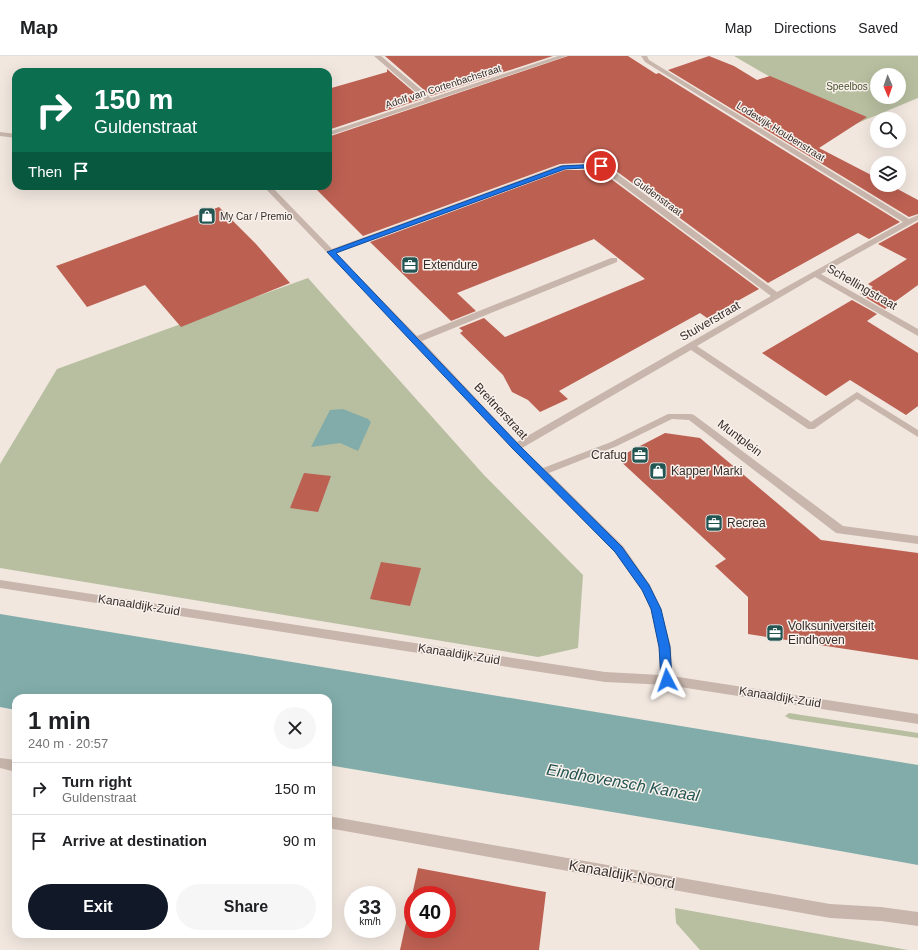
<!DOCTYPE html>
<html lang="en">
<head>
<meta charset="utf-8">
<style>
	:root { --surface:#fff; --page:#f6f6f6; --text:#202124; --muted:#757577; --line:#e0e0e0; --accent:#111827 }
	body { margin:0; font-family:Helvetica,sans-serif; background:var(--page); color:var(--text); height:100vh; display:flex; flex-direction:column; font-size:15px; white-space:nowrap }
	* { box-sizing:border-box; margin:0 }
	p { font-size:13px; color:var(--muted) }
	.icon { flex:none; width:22px; height:22px; fill:none; stroke:currentColor; stroke-width:2; stroke-linecap:round; stroke-linejoin:round }
	.map { position:relative; flex:1; overflow:hidden }
	.drawer { position:absolute; left:12px; top:638px; width:320px; height:244px; display:flex; flex-direction:column; background:var(--surface); border-radius:12px; box-shadow:0 4px 16px #0002 }
	.drawer>* { flex:none }
	.banner { position:absolute; left:12px; top:12px; width:320px; height:122px; border-radius:12px; box-shadow:0 4px 16px #0002; background:#0b6e4f; color:#fff; overflow:hidden }
	.needle { width:26px; rotate:178deg }
	.fabs { position:absolute; left:870px; top:12px; display:grid; gap:8px }
	.fabs a { display:grid; place-items:center; width:36px; height:36px; border-radius:50%; background:var(--surface); box-shadow:0 4px 16px #0002; font-size:20px }
	.speed { position:absolute; left:344px; top:830px; display:flex; gap:8px; font-size:20px; font-weight:700; text-align:center }
	.speed>* { display:grid; place-content:center; width:52px; height:52px; border-radius:50%; background:var(--surface); box-shadow:0 4px 16px #0002; line-height:1 }
	.speed small { font-size:10px; font-weight:400 }
	.speed .limit { border:6px solid #d22; background:#fff; color:#111 }
	.pin { position:absolute; display:grid; place-items:center; width:34px; height:34px; color:#fff; margin:-17px; border:2px solid #fff; border-radius:50%; box-shadow:0 1px 4px #0007 }
	.me { position:absolute; width:44px; margin:-22px; rotate:356deg; stroke-linejoin:round; filter:drop-shadow(0 0 3px #0008) }
	.turn { display:flex; align-items:center; gap:14px; height:84px; padding:0 16px; font-size:18px }
	.turn .icon { width:52px; height:52px; stroke-width:2.5 }
	.turn b { display:block; font-size:28px; line-height:34px }
	.then { display:flex; align-items:center; height:38px; padding:0 16px; background:#0003; gap:8px; font-size:15px }
	.round { display:grid; place-items:center; flex:none; width:42px; height:42px; border-radius:21px; background:var(--page) }
	.summary { display:flex; align-items:center; justify-content:space-between; height:68px; padding:0 16px }
	h1 { font-size:24px; font-weight:700; line-height:30px }
	.primary-button { display:flex; gap:8px; margin-top:auto; padding:8px 16px }
	.primary-button a { flex:1; height:46px; border-radius:24px; background:var(--accent); color:#fff; font-size:16px; font-weight:700; line-height:46px; text-align:center }
	.primary-button a+a { background:var(--page); color:var(--text) }
	ul { padding:0; list-style:none }
	li { display:flex; align-items:center; gap:12px; height:52px; padding:0 16px; border-top:1px solid var(--line) }
	li div { flex:1 }
	li b { display:block; font-size:15px }
	li em { font-style:normal }
	header { display:flex; align-items:center; gap:24px; box-sizing:border-box; height:56px; padding:0 20px; background:var(--surface); border-bottom:1px solid var(--line) }
	header strong { font-size:19px }
	nav { display:flex; gap:22px; margin-inline-start:auto; font-size:14px }
	.map>svg:first-child { display:block }
	.green { fill:#b8bfa0; fill-rule:evenodd }
	.water { fill:#81aca9 }
	.building { fill:#bc6052; fill-rule:evenodd }
	.lines { fill:none; stroke-linecap:round; stroke-linejoin:round }
	.minor { fill:#c8b6ac; fill-rule:evenodd }
	.route { fill:#1a73e8; stroke:#114b97 }
	.labels { text-anchor:middle; stroke-width:3; stroke-linejoin:round; paint-order:stroke }
	.far-street-label { font-size:10px; fill:#372d2a; stroke:#f9f1ec }
	.far-park-label { font-size:10px; fill:#4a5330; stroke:#f9f1ec }
	.far-poi-label { font-size:10px; fill:#372d2a; stroke:#f9f1ec; text-anchor:start }
	.poi-label { font-size:12px; fill:#372d2a; stroke:#f9f1ec; text-anchor:start }
	.street-label { font-size:12px; fill:#372d2a; stroke:#f9f1ec }
	.near-street-label { font-size:14px; fill:#372d2a; stroke:#f9f1ec }
	.near-water-label { font-size:16px; font-style:italic; fill:#235553; stroke:#f9f1ec }
</style>
</head>
<body>
<header>
<strong>Map</strong>
<nav><a>Map</a><a>Directions</a><a>Saved</a></nav>
</header>
<div class="map">
<svg width="918" height="894" viewBox="0 0 918 894">
	<rect width="100%" height="100%" fill="#f1e7df"/>
	<!-- green -->
	<g class="green">
		<path d="M 734,0 L 918,0 L 918,42 L 853,69 ZM 877,19 L 899,19 L 899,41 L 877,41 Z"/>
		<polygon points="308,222 484,419 583,519 578,592 538,601 0,512 0,408 57,313"/>
		<polygon points="789,657 918,677 918,682 790,663 785,660"/>
		<polygon points="675,852 908,894 700,894 676,867"/>
	</g>
	<!-- water -->
	<g class="water">
		<polygon points="343,353 368,363 371,366 358,395 340,387 311,391 330,354"/>
		<path d="M 0,558 L 918,709 L 918,809 C 722,773 525,742 328,709 L 328,642 L 16,642 L 16,654 L 0,651 Z"/>
	</g>
	<!-- building -->
	<g class="building">
		<polygon points="385,0 553,0 431,40"/>
		<polygon points="568,0 628,0 656,18 659,17 900,166 869,183 858,177 768,227 604,106 560,108 363,180 315,132 328,130 328,81"/>
		<polygon points="709,0 734,10 757,24 770,20 867,61 819,92 877,122 877,129 890,129 918,144 918,158 909,161 668,14"/>
		<polygon points="387,13 422,43 328,74 328,33 387,16"/>
		<polygon points="565,114 599,114 759,233 707,262 700,257 559,335 568,343 540,356 528,344 512,336 503,319 460,277 463,275 459,272 484,262 505,281 645,223 594,183 457,237 476,255 451,265 370,186"/>
		<polygon points="219,151 256,188 290,227 181,271 145,229 87,251 56,210"/>
		<polygon points="918,166 918,229 885,253 860,238 873,231 868,228 907,203 878,188"/>
		<polygon points="852,244 877,258 867,265 918,297 918,350 906,359 850,324 826,340 762,297"/>
		<polygon points="665,377 700,382 821,484 918,497 918,604 748,578 748,541 715,510 726,503 617,402"/>
		<polygon points="304,417 331,420 318,456 290,452"/>
		<polygon points="381,506 421,512 410,550 370,543"/>
		<path d="M 418,812 L 546,836 L 539,894 L 400,894 ZM 413,839 L 447,839 L 447,873 L 413,873 Z"/>
	</g>
	<g class="lines">
		<!-- minor -->
		<g class="minor">
			<polygon points="374,0 381,0 431,42 558,0 567,0 328,80 328,76 425,44"/>
			<path d="M 641,0 L 647,0 L 649,4 L 909,163 L 918,159 L 918,164 L 821,218 L 918,273 L 918,280 L 815,221 L 697,290 L 811,366 L 857,336 L 918,374 L 918,381 L 857,343 L 814,373 L 808,373 L 691,294 L 522,392 L 543,412 L 611,386 L 668,358 L 691,358 L 694,359 L 843,470 L 918,480 L 918,488 L 836,477 L 689,364 L 672,363 L 617,390 L 549,417 L 623,490 L 650,529 L 661,553 L 671,591 L 672,620 L 918,658 L 918,668 L 667,629 L 605,626 L 0,532 L 0,524 L 605,616 L 661,619 L 659,591 L 651,553 L 642,534 L 615,496 L 513,393 L 413,286 L 263,130 L 271,130 L 332,193 L 561,109 L 604,108 L 777,236 L 903,166 L 645,6 ZM 599,112 L 771,240 L 517,386 L 422,285 L 617,206 L 617,202 L 611,202 L 417,280 L 336,197 L 565,113 Z"/>
			<polygon points="0,76 16,78 16,82 0,80"/>
			<polygon points="0,702 16,704 16,716 0,712"/>
			<polygon points="328,760 830,848 881,851 918,856 918,870 881,865 830,862 328,772"/>
		</g>
	</g>
	<!-- route -->
	<polygon class="route" points="601,108 604,110 603,111 565,113 336,197 519,389 622,491 649,529 661,553 670,591 672,624 670,627 667,628 663,627 661,624 659,591 651,553 642,534 615,496 513,393 327,196 562,110"/>
	<!-- icons -->
	<defs>
		<symbol id="shop-square" viewBox="-11 -11 22 22"><rect x="-9" y="-9" width="18" height="18" rx="4" fill="#235553" stroke="#f9f1ec"/><path d="M-5-2.5h2.3a2.7 3.5 0 0 1 5.4 0H5L5.5 6h-11ZM-1.5-2.5h3a1.5 2.3 0 0 0-3 0Z" fill="#fff"/></symbol>
		<symbol id="office-square" viewBox="-11 -11 22 22"><rect x="-9" y="-9" width="18" height="18" rx="4" fill="#235553" stroke="#f9f1ec"/><path d="M-6-3h4V-5.5h4V-3h4V5H-6ZM-1-4.5V-3h2v-1.5ZM-6 0V1H6V0Z" fill="#fff"/></symbol>
	</defs>
	<g fill-rule="evenodd">
		<use href="#shop-square" x="197" y="150" width="20" height="20"/>
		<use href="#office-square" x="400" y="199" width="20" height="20"/>
		<use href="#office-square" x="630" y="389" width="20" height="20"/>
		<use href="#shop-square" x="648" y="405" width="20" height="20"/>
		<use href="#office-square" x="704" y="457" width="20" height="20"/>
		<use href="#office-square" x="765" y="567" width="20" height="20"/>
	</g>
	<g class="labels">
		<!-- far-street labels -->
		<g class="far-street-label">
			<text transform="translate(443 30) rotate(-18)" y="4">Adolf van Cortenbachstraat</text>
			<text transform="translate(781 75) rotate(32)" y="4">Lodewijk Houbenstraat</text>
			<text transform="translate(658 140) rotate(36)" y="4">Guldenstraat</text>
		</g>
		<!-- far-park labels -->
		<g class="far-park-label">
			<text x="847" y="34">Speelbos</text>
		</g>
		<!-- far-poi labels -->
		<g class="far-poi-label">
			<text x="220" y="164">My Car / Premio</text>
		</g>
		<!-- poi labels -->
		<g class="poi-label">
			<text x="423" y="213">Extendure</text>
			<text x="627" y="403" text-anchor="end">Crafug</text>
			<text x="671" y="419">Kapper Marki</text>
			<text x="727" y="471">Recrea</text>
			<text x="788" y="574">Volksuniversiteit<tspan x="788" dy="14">Eindhoven</tspan></text>
		</g>
		<!-- street labels -->
		<g class="street-label">
			<text transform="translate(862 231) rotate(30)" y="4">Schellingstraat</text>
			<text transform="translate(710 265) rotate(-30)" y="4">Stuiverstraat</text>
			<text transform="translate(501 355) rotate(47)" y="4">Breitnerstraat</text>
			<text transform="translate(740 382) rotate(37)" y="4">Muntplein</text>
			<text transform="translate(139 549) rotate(9)" y="4">Kanaaldijk-Zuid</text>
			<text transform="translate(459 598) rotate(9)" y="4">Kanaaldijk-Zuid</text>
			<text transform="translate(780 641) rotate(9)" y="4">Kanaaldijk-Zuid</text>
		</g>
		<!-- near-street labels -->
		<g class="near-street-label">
			<text transform="translate(622 818) rotate(10)" y="5">Kanaaldijk-Noord</text>
		</g>
		<!-- near-water labels -->
		<g class="near-water-label">
			<text transform="translate(623 726) rotate(10)" y="6">Eindhovensch Kanaal</text>
		</g>
	</g>
</svg>
<div class="fabs">
<a><svg class="needle" viewBox="-14 -14 28 28"><path d="M0-13l5 13h-10z" fill="#e53935"/><path d="M0 13l5-13h-10z" fill="#757577"/></svg></a>
<a><svg class="icon" aria-label="search" viewBox="0 0 24 24"><circle cx="10" cy="10" r="6"/><path d="M15 15l6 6"/></svg></a>
<a><svg class="icon" aria-label="layers" viewBox="0 0 24 24"><path d="M12 4l9 5-9 5-9-5zM3 14l9 5 9-5"/></svg></a>
</div>
<div class="speed"><div>33<small>km/h</small></div><div class="limit">40</div></div>
<div class="pin" style="left:601px;top:110px;background:#d93025"><svg class="icon" aria-label="arrive" viewBox="0 0 24 24"><path d="M6 21V4h12l-3 4 3 4H6"/></svg></div>
<svg class="me" style="left:667px;top:624px" viewBox="-20 -20 40 40"><path d="M0-17L14 15 0 8-14 15z" fill="#1a73e8" stroke="#fff" stroke-width="4"/></svg>
<div class="banner">
<div class="turn"><svg class="icon" aria-label="right" viewBox="0 0 24 24"><path d="M7 20v-9h11M14 6l5 5-5 5"/></svg><div><b>150 m</b>Guldenstraat</div></div>
<div class="then">Then<svg class="icon" aria-label="arrive" viewBox="0 0 24 24"><path d="M6 21V4h12l-3 4 3 4H6"/></svg></div>
</div>
<section class="drawer">
<div class="summary"><div><h1>1 min</h1><p>240 m · 20:57</p></div><a class="round"><svg class="icon" aria-label="close" viewBox="0 0 24 24"><path d="M6 6l12 12M18 6L6 18"/></svg></a></div>
<ul>
<li><svg class="icon" aria-label="right" viewBox="0 0 24 24"><path d="M7 20v-9h11M14 6l5 5-5 5"/></svg><div><b>Turn right</b><p>Guldenstraat</p></div><em>150 m</em></li>
<li><svg class="icon" aria-label="arrive" viewBox="0 0 24 24"><path d="M6 21V4h12l-3 4 3 4H6"/></svg><div><b>Arrive at destination</b></div><em>90 m</em></li>
</ul>
<div class="primary-button"><a>Exit</a><a>Share</a></div>
</section>
</div>
</body>
</html>
